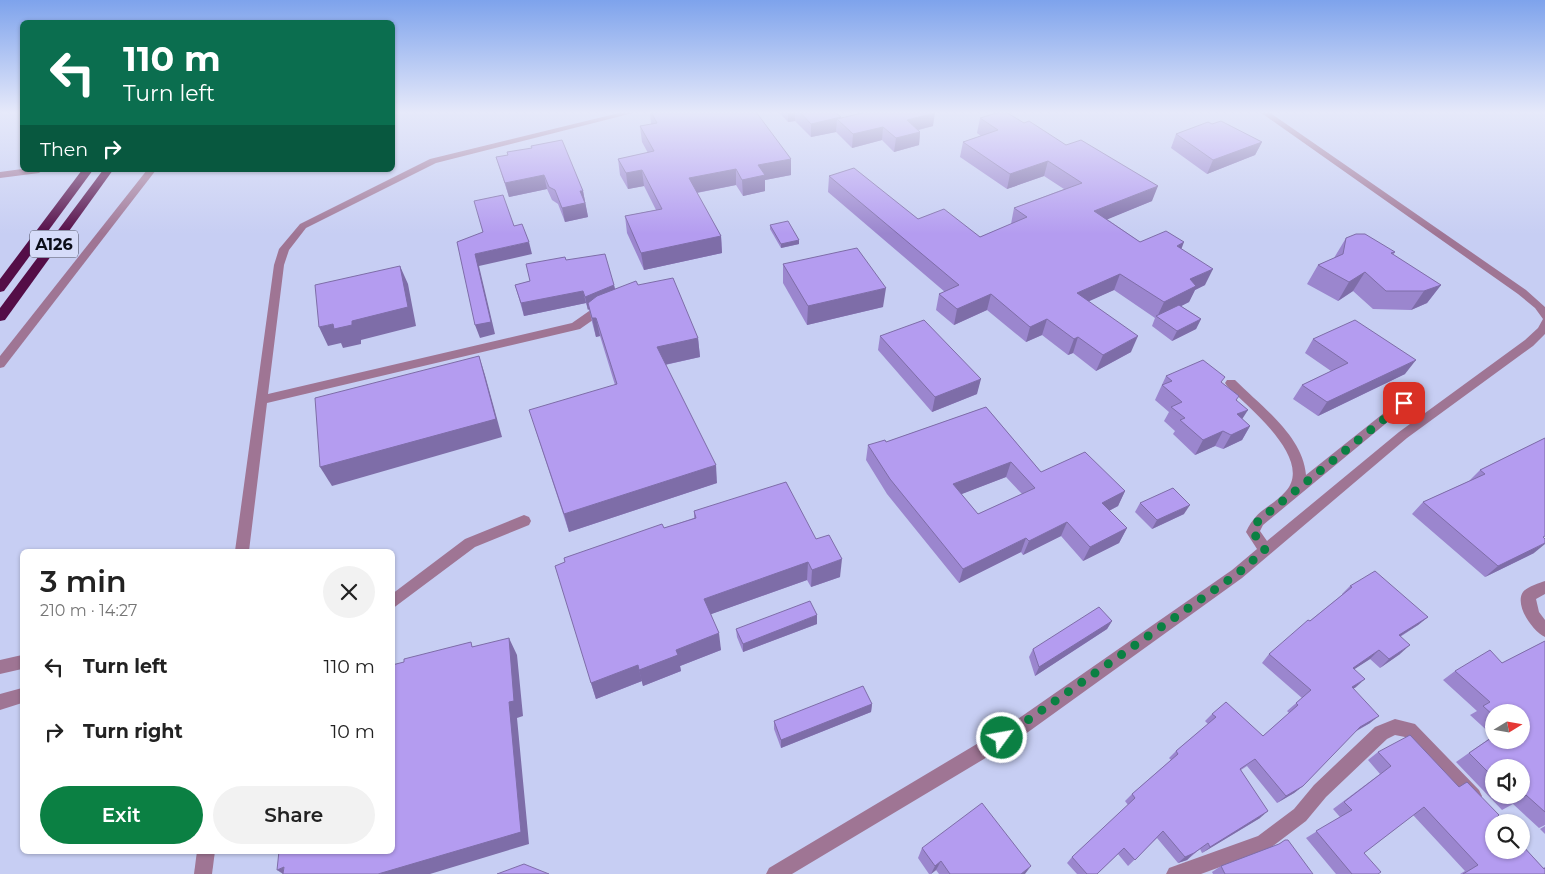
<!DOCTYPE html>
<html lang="en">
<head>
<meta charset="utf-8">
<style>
	:root { --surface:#fff; --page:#f2f2f2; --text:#222; --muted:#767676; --accent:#0b8043 }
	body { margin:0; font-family:Montserrat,sans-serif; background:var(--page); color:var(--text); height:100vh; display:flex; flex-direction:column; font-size:19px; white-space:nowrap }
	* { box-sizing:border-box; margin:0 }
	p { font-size:16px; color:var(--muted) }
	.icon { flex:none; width:28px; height:28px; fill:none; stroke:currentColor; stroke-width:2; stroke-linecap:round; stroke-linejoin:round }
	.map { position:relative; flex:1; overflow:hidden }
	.panel { position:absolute; left:20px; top:549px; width:375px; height:305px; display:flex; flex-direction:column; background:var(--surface); border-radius:8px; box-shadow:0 1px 4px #0004 }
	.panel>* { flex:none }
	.banner { position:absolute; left:20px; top:20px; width:375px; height:152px; border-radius:8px; box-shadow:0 1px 4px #0004; background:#0b6e4f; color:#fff; overflow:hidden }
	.needle { width:32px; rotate:79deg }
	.fabs { position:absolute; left:1485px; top:704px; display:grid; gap:10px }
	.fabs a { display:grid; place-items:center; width:45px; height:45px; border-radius:50%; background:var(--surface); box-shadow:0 1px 4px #0004; font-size:25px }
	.pin { position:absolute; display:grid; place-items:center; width:42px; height:42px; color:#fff; margin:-21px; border-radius:10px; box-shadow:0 2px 8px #0006 }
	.me { position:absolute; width:55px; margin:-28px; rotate:58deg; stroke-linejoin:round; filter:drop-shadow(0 0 4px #0008) }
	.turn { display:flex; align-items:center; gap:18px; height:105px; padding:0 20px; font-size:22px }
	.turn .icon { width:65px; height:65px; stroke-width:2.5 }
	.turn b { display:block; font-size:35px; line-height:42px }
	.then { display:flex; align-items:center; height:48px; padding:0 20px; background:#0003; gap:10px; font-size:19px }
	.round { display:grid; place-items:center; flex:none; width:52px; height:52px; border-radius:26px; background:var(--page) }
	.overview { display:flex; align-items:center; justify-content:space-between; height:85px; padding:0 20px }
	h1 { font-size:30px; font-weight:600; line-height:38px }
	.primary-button { display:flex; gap:10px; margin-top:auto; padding:10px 20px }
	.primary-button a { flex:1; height:58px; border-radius:30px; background:var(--accent); color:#fff; font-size:20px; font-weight:600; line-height:58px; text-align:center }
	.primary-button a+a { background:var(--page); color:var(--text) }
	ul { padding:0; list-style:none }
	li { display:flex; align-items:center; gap:15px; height:65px; padding:0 20px }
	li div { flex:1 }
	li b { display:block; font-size:19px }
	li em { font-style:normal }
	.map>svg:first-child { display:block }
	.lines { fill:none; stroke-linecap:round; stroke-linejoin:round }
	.minor { fill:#9f7594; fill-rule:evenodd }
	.highway { fill:#540d47; fill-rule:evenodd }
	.wall { fill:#9b86ce; fill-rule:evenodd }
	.shaded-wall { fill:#7e6da8 }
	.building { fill:#b49cf0; stroke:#7e6da8; fill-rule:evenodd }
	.route { stroke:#0b8043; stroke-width:9; stroke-dasharray:0 16.2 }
	.labels { text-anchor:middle; stroke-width:5; stroke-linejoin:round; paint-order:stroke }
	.shield { fill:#d6dcf9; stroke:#484b5c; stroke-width:1 }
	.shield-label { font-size:16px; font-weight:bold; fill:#0b0d19 }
</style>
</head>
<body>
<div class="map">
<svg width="1545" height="874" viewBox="0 0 1545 874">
	<rect width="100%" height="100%" fill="#c7cef3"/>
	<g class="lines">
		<!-- minor -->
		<g class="minor">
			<polygon points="623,112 637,112 436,163 306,228 289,250 284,265 268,394 572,323 592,309 605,305 610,308 580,329 267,403 249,551 235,551 274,265 279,249 300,224 430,159"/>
			<path d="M 1260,112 L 1269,112 L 1526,290 L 1545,307 L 1545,334 L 1533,346 L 1407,438 L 1242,578 L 1024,735 L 792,874 L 766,874 L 769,868 L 1012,723 L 1232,570 L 1257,549 L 1246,532 C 1258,507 1270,509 1286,491 C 1314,459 1248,407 1227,386 L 1225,383 L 1227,380 L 1235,380 C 1261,406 1303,436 1306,475 L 1414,389 L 1418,388 L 1424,392 L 1263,525 L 1260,531 L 1267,541 L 1399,432 L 1525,340 L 1538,328 L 1543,319 L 1535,308 L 1518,294 Z"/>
			<polygon points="22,169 43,170 39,173 0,178 0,172"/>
			<polygon points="147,170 156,170 4,367 0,368 0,356"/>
			<polygon points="524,515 529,517 531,521 529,525 475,547 392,609 392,594 465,539"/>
			<path d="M 1545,581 L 1545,594 L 1536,599 L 1539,612 L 1545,620 L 1545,637 C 1533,632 1514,605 1523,592 C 1527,587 1539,583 1545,581 Z"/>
			<polygon points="22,655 22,669 0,674 0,660"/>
			<polygon points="22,688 22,703 0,710 0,694"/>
			<polygon points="1395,719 1415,724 1479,790 1482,796 1479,802 1473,805 1467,802 1405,737 1395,735 1387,739 1326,797 1306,821 1269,849 1201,874 1166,874 1169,868 1258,836 1294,809 1314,785 1375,727"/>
			<polygon points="197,851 215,851 212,874 194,874"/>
		</g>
		<!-- highway -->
		<g class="highway">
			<polygon points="82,170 93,170 4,291 0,292 0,279"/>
			<polygon points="103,170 113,170 5,320 0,321 0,308"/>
		</g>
	</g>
	<!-- wall -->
	<g class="wall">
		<polygon points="650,112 756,112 791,175 765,180 765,191 743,196 736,185 697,193 721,236 722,253 644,270 627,233 625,216 656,210 644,186 628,189 620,175 618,159 648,153 642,142 640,126 651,124"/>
		<polygon points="779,112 835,112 841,118 933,126 919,130 920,132 919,145 894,152 882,140 852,148 836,132 811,137 795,121 788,122"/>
		<polygon points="980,118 1152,201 1107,219 1140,242 1182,249 1205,285 1195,290 1189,302 1181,306 1201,319 1196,329 1172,341 1152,326 1155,318 1114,290 1088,301 1131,352 1096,371 1073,353 1068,355 1042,335 1026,342 987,310 954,325 936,310 939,294 945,292 828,192 829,176 918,219 980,237 1011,224 1014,208 1064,189 1044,176 1007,189 960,157 963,142 981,136 977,133"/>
		<polygon points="1212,124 1262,142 1255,155 1207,174 1171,148 1176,134"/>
		<polygon points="496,157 583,191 588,217 565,222 558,204 552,200 547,189 509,197"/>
		<polygon points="770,225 799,244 781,248 770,229"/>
		<polygon points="1346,238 1395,252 1393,255 1441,285 1427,303 1411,310 1373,309 1353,291 1338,301 1307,284 1318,265 1334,258"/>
		<polygon points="566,260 614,285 615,289 638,285 698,338 700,357 665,365 717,483 569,532 535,428 615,385 600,336 596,337 592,322 589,309 588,310 586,303 524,316 515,285 530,281"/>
		<polygon points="783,264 883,307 807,325 783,283"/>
		<polygon points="880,336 977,394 932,412 878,350"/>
		<polygon points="1313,339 1405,374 1318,416 1293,399 1302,385 1331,371 1305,353"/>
		<polygon points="1166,376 1222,383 1237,400 1242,419 1250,426 1242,440 1223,449 1215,446 1195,455 1173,434 1175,431 1164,421 1169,412 1155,400"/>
		<path d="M 986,407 L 1041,472 L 1125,491 L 1118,506 L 1109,511 L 1127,528 L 1119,543 L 1083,561 L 1061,536 L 1023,555 L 1021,552 L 959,583 L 887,494 L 866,460 L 868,445 L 886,442 ZM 1006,477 L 1022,494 L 978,514 L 961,494 Z"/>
		<polygon points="1545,438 1534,553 1485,577 1412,514 1423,502 1469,481 1480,470"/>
		<polygon points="1140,503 1184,514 1152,529 1135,512"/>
		<polygon points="694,511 816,539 840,577 811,587 807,580 711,614 721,650 680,666 681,671 643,686 642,681 596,699 591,683 664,528 694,518"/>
		<polygon points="1350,586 1428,617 1418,625 1400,637 1400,654 1380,668 1370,659 1354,669 1356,687 1353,689 1370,723 1355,732 1303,786 1294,793 1277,803 1247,766 1241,770 1260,818 1202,853 1200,849 1187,860 1178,863 1157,838 1128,866 1118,854 1097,874 1077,874 1067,863 1072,857 1128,805 1125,801 1132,794 1171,760 1169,758 1176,751 1208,724 1205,721 1212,714 1263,736 1289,713 1287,711 1302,698 1262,663 1269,654 1342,595 1342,594"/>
		<polygon points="1112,621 1107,629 1035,676 1029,657 1033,649"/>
		<polygon points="817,624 743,652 737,637 736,629"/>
		<path d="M 1545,641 L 1545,825 L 1539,828 L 1513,804 L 1502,810 L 1456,762 L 1493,736 L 1470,715 L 1477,711 L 1443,680 L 1455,671 L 1502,663 ZM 1494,712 L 1521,740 L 1494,740 ZM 1494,768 L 1521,795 L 1494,795 Z"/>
		<polygon points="872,704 871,712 781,748 774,729 774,721"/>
		<polygon points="1378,752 1458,787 1497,817 1543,868 1545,867 1545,874 1460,874 1465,871 1413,815 1364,853 1378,874 1336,874 1306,838 1340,817 1333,809 1380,774 1368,760"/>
		<polygon points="1545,826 1545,834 1540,829"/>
		<polygon points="922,848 1025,874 939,874 936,870 931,874 929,874 918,858"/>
		<polygon points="1221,866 1313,874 1213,874 1212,872"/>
	</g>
	<!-- shaded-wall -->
	<g class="shaded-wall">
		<polygon points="788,112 795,112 795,121 788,122"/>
		<polygon points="935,113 933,126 905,133 907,120"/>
		<polygon points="841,117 837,119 836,132 811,137 811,124"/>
		<polygon points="883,127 882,140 852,148 853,134"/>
		<polygon points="920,132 919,145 894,152 896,138"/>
		<polygon points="1262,142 1255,155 1207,174 1213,160"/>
		<polygon points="791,159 791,175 765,180 765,191 743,196 742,180 758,165"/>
		<polygon points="1048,161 1044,176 1007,189 1010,174"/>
		<polygon points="736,169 736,185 690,194 689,178"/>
		<polygon points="642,170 644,186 628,189 626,173"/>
		<polygon points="544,175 547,189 509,197 505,183"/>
		<polygon points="1158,186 1152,201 1089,227 1094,211"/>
		<polygon points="580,191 583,191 588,217 565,222 562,208"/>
		<polygon points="721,236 722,253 644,270 641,253"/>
		<polygon points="799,240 799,244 781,248 781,244"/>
		<polygon points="529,242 532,254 479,266 495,334 480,338 475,325 475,254"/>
		<polygon points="1184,242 1178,258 1177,246"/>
		<polygon points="400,266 408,284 416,326 361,340 361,344 343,348 341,343 328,346 319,327 333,324 352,321"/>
		<polygon points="1213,269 1205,285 1195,290 1189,302 1158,318 1157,317 1164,302 1190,279"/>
		<polygon points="1365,272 1353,291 1338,301 1349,282"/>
		<polygon points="1120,274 1114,290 1072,309 1077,293"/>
		<polygon points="614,285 617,298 588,303 589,309 588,310 585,297"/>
		<polygon points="1441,285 1427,303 1411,310 1424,291"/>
		<polygon points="886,288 883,307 807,325 808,306"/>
		<polygon points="583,291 586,303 524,316 521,303"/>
		<polygon points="991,294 987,310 954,325 957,309"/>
		<polygon points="592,318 596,318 600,336 596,337"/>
		<polygon points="1047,319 1042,335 1026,342 1030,327"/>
		<polygon points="1201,319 1196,329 1172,341 1177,331"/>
		<polygon points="1138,336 1131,352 1096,371 1103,355"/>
		<polygon points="1078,337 1073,353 1068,355 1074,339"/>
		<polygon points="698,338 700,357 659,366 657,347"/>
		<polygon points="479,356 485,375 502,437 332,486 320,467"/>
		<polygon points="1416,360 1405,374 1318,416 1327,402"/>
		<polygon points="981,379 977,394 932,412 935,397"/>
		<polygon points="1248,410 1239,424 1237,414"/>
		<polygon points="1250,426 1242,440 1223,449 1231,435"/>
		<polygon points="1223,431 1215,446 1195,455 1203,440"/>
		<polygon points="1011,462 1006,477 949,499 953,484"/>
		<polygon points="716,465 717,483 569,532 564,514"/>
		<polygon points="1125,491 1118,506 1095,518 1102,503"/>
		<polygon points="1190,505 1184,514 1152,529 1157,520"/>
		<polygon points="1067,522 1061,536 1023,555 1029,541"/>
		<polygon points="1127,528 1119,543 1083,561 1090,547"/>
		<polygon points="1026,538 1021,552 959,583 963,569"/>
		<polygon points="1545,543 1545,544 1534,553 1485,577 1498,566"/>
		<polygon points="842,559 840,577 811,587 812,570"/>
		<polygon points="808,562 807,580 706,616 704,599"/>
		<polygon points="817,615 817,624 743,652 743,644"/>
		<polygon points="1428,617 1418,625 1389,643 1399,635"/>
		<polygon points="1112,621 1107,629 1035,676 1039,667"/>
		<polygon points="719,633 721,650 680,666 681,671 643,686 639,670 676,650"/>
		<polygon points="509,638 517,655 523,716 517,718 529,844 430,874 378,874 509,702"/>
		<polygon points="1410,645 1400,654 1380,668 1389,659"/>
		<polygon points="1379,650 1370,659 1344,676 1353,668"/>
		<polygon points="638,665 642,681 596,699 591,683"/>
		<polygon points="1365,679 1356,687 1343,695 1352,687"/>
		<polygon points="872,704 871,712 781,748 781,740"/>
		<polygon points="1379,716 1370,723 1350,734 1360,727"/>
		<polygon points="1303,786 1294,793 1277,803 1286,796"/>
		<polygon points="1268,811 1260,818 1202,853 1210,847"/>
		<polygon points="1194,853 1187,860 1178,863 1185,857"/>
		<polygon points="941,861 936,870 931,874 935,866"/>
		<polygon points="1031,866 1025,874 1021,874"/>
		<polygon points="284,867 283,874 277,870"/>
	</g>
	<!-- building -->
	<g class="building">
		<polygon points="651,112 756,112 791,159 758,165 765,175 742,180 736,169 689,178 721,236 641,253 625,216 662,209 642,170 626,173 618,159 654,151 640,126 657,123"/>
		<polygon points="800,112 835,112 841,117 811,124"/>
		<polygon points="866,112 934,112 935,113 907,120 920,132 896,138 883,127 853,134 837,119"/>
		<polygon points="1000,112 1006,112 1024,123 1029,121 1066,145 1081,140 1158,186 1094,211 1140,242 1166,231 1184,242 1177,246 1213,269 1190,279 1196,286 1164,302 1120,274 1077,293 1138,336 1103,355 1078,337 1074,339 1047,319 1030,327 991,294 957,309 939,294 959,285 829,176 854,168 918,219 944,209 980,237 1027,217 1014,208 1082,183 1048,161 1010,174 963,142 998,130 980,118"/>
		<polygon points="1221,121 1262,142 1213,160 1176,134 1208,122 1212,124"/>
		<polygon points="562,140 583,191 580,191 585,203 562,208 555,190 549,187 544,175 505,183 496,157 508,155 507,152 532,148 531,146"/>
		<polygon points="503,195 514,226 522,224 529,242 475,254 491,322 475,325 457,242 483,232 474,201"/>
		<polygon points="788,221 799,240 781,244 770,225"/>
		<polygon points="1356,234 1365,234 1395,252 1391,253 1441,285 1424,291 1386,291 1365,272 1349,282 1318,265 1343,254 1346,238"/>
		<polygon points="857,248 886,288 808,306 783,264"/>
		<polygon points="605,254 614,285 585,297 583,291 521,303 515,285 530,281 526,264 565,257 566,260"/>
		<polygon points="400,266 408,307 352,321 352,325 334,329 333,324 319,327 315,285"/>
		<polygon points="673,278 698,338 657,347 716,465 564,514 529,410 617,384 596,318 592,318 588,303 597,296 636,281 638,285"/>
		<polygon points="1179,305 1201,319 1177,331 1156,316"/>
		<polygon points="924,320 981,379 935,397 880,336"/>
		<polygon points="1355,320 1416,360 1327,402 1302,385 1348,363 1313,339"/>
		<polygon points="479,356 496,419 320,467 315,398"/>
		<polygon points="1203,360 1225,377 1221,382 1239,396 1236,400 1248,410 1237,414 1250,426 1231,435 1223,431 1203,440 1180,420 1185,418 1171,407 1182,402 1162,385 1172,381 1166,376"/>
		<path d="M 986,407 L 1041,472 L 1085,452 L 1125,491 L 1102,503 L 1127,528 L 1090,547 L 1067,522 L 1029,541 L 1026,538 L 963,569 L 890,479 L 868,445 L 885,440 L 886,442 ZM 1011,462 L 1035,488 L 978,514 L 953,484 Z"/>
		<polygon points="1545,438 1545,536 1543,537 1545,539 1545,543 1498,566 1423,502 1485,474 1480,470"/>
		<polygon points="786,482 816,539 829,535 842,559 812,570 808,562 704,599 719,633 676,650 678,655 639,670 638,665 591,683 555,566 565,562 564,558 662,524 664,528 696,518 694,511"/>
		<polygon points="1173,488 1190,505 1157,520 1140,503"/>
		<polygon points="1375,571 1428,617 1399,635 1410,645 1389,659 1379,650 1353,668 1365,679 1352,687 1379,716 1360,727 1303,786 1286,796 1255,759 1240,769 1268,811 1210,847 1208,843 1194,853 1185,857 1163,831 1135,860 1124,848 1097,874 1087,874 1072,857 1135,798 1132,794 1178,754 1176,751 1216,717 1212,714 1226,702 1263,736 1298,705 1296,703 1311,690 1269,654 1308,620 1310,621 1352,587 1350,586"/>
		<polygon points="810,601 817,615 743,644 736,629"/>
		<polygon points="1099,607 1112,621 1039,667 1033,649"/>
		<polygon points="509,638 514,701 509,702 521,832 378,874 283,874 284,867 277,870 279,851 392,851 392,665 404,662 404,659 471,642 472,647"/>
		<polygon points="1545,641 1545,812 1526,795 1517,802 1510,795 1521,795 1521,768 1494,768 1494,778 1469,753 1494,736 1494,740 1521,740 1521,712 1494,712 1494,716 1483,706 1490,702 1455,671 1490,650 1502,663"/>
		<polygon points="863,686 872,704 781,740 774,721"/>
		<polygon points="1410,735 1459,787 1467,782 1499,815 1497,817 1502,822 1494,822 1494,850 1521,850 1521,844 1544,869 1545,868 1545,874 1463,874 1478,865 1424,807 1364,853 1381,872 1378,874 1352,874 1316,831 1352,810 1344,802 1391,766 1378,752"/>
		<polygon points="982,803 1031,866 1021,874 950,874 941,861 935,866 922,848"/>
		<polygon points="1285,840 1288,840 1313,874 1225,874 1221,866 1279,844"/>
		<polygon points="524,864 549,874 497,874"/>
	</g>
	<!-- sky -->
	<linearGradient id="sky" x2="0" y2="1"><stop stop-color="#7ea3ec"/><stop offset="0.48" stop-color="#e6e9fa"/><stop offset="1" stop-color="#e6e9fa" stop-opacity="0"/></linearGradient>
	<rect width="1545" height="234" fill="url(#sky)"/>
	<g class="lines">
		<!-- route -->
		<polyline class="route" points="1002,738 1237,574 1265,550 1253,532 1258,521 1404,403"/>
	</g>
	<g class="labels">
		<!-- shield labels -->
		<rect class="shield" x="30" y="230.5" width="48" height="27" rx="4"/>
		<g class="shield-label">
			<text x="54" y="250">A126</text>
		</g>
	</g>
</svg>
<div class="fabs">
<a><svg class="needle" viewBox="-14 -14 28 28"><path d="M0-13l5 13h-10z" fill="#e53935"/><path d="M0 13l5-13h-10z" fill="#767676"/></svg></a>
<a><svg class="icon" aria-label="sound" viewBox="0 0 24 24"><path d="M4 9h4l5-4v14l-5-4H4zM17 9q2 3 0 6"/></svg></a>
<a><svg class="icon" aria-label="search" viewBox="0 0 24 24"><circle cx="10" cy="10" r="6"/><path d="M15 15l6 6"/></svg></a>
</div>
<div class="pin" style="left:1404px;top:403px;background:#d93025"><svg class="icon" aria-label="arrive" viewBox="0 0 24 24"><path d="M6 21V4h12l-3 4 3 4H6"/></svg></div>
<svg class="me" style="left:1002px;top:738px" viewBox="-20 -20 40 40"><circle r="17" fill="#0b8043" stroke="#fff" stroke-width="3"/><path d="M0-11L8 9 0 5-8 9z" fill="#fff"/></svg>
<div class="banner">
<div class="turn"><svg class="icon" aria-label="left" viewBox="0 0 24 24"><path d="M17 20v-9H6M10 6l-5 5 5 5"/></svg><div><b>110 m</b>Turn left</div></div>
<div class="then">Then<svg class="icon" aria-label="right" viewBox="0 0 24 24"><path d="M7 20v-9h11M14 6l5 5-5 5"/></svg></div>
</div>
<section class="panel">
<div class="overview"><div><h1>3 min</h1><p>210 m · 14:27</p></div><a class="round"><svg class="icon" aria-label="close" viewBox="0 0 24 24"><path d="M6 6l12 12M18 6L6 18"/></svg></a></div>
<ul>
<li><svg class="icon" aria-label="left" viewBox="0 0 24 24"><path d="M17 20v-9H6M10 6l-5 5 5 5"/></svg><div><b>Turn left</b></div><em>110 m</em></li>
<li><svg class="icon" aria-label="right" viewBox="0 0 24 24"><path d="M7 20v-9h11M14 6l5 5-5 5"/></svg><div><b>Turn right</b></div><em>10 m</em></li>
</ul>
<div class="primary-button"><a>Exit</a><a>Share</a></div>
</section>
</div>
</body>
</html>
